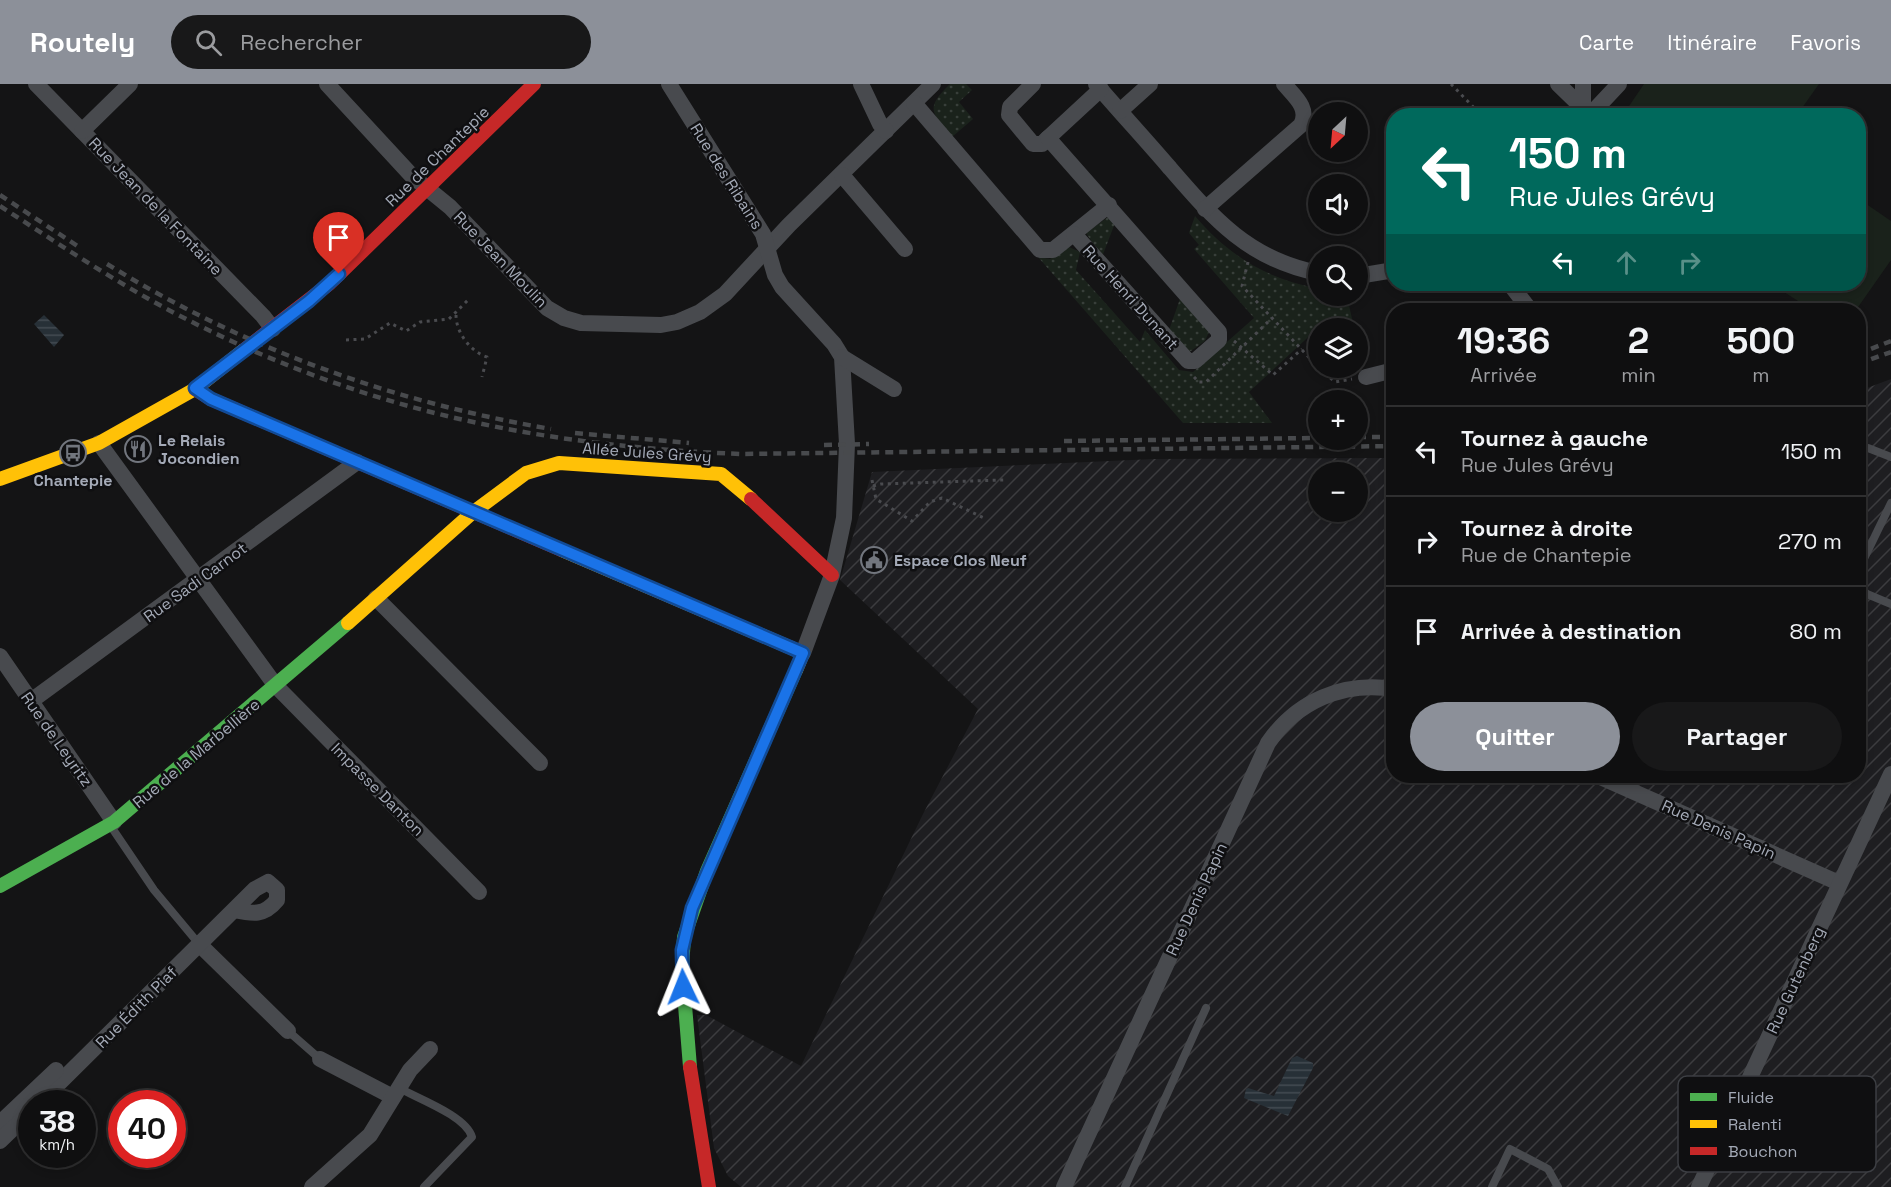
<!DOCTYPE html>
<html lang="fr">
<head>
<meta charset="utf-8">
<style>
	:root { --surface:#0f0f10; --page:#181819; --text:#f1f3f6; --muted:#9b9c9f; --line:#2f2f30; --accent:#8c9099 }
	body { margin:0; font-family:"Space Grotesk",sans-serif; background:var(--page); color:var(--text); height:100vh; display:flex; flex-direction:column; font-size:22px; white-space:nowrap }
	* { box-sizing:border-box; margin:0 }
	p { font-size:20px; color:var(--muted) }
	.icon { flex:none; width:33px; height:33px; fill:none; stroke:currentColor; stroke-width:2; stroke-linecap:round; stroke-linejoin:round }
	.map { position:relative; flex:1; overflow:hidden }
	.drawer { position:absolute; left:1386px; top:219px; width:480px; height:480px; display:flex; flex-direction:column; background:var(--surface); border-radius:24px; box-shadow:0 3px 9px #0003,0 0 0 2px var(--line) }
	.drawer>* { flex:none }
	.guide { position:absolute; left:1386px; top:24px; width:480px; height:183px; border-radius:24px; box-shadow:0 3px 9px #0003,0 0 0 2px var(--line); background:#00695c; color:#fff; overflow:hidden }
	.needle { width:39px; rotate:206deg }
	.tools { position:absolute; left:1308px; top:18px; display:grid; gap:12px }
	.tools a { display:grid; place-items:center; width:60px; height:60px; border-radius:50%; background:var(--surface); box-shadow:0 3px 9px #0003,0 0 0 2px var(--line); font-size:30px }
	.speed { position:absolute; left:18px; top:1006px; display:flex; gap:12px; font-size:30px; font-weight:700; text-align:center }
	.speed>* { display:grid; place-content:center; width:78px; height:78px; border-radius:50%; background:var(--surface); box-shadow:0 3px 9px #0003,0 0 0 2px var(--line); line-height:1 }
	.speed small { font-size:15px; font-weight:400 }
	.speed .limit { border:9px solid #d22; background:#fff; color:#111 }
	.pin { position:absolute; display:grid; place-items:center; width:51px; height:51px; color:#fff; margin:-62px -26px; border-radius:50% 50% 50% 0; rotate:-45deg; box-shadow:0 0 6px #0007 }
	.pin .icon { rotate:45deg }
	.me { position:absolute; width:66px; margin:-33px; rotate:358deg; stroke-linejoin:round; filter:drop-shadow(0 0 4px #0008) }
	.turn { display:flex; align-items:center; gap:21px; height:126px; padding:0 24px; font-size:27px }
	.turn .icon { width:78px; height:78px; stroke-width:2.5 }
	.turn b { display:block; font-size:42px; line-height:51px }
	.lanes { display:flex; align-items:center; height:57px; padding:0 24px; background:#0003; justify-content:center; gap:30px; direction:ltr }
	.lanes .off { opacity:.35 }
	.eta { display:flex; justify-content:space-evenly; align-items:center; height:102px; text-align:center }
	.eta b { font-size:36px; font-weight:700; line-height:42px }
	.action { display:flex; gap:12px; margin-top:auto; padding:12px 24px }
	.action a { flex:1; height:69px; border-radius:36px; background:var(--accent); color:#fff; font-size:24px; font-weight:700; line-height:69px; text-align:center }
	.action a+a { background:var(--page); color:var(--text) }
	ul { padding:0; list-style:none }
	li { display:flex; align-items:center; gap:18px; height:90px; padding:0 24px; border-top:2px solid var(--line) }
	li div { flex:1 }
	li b { display:block; font-size:22px }
	li em { font-style:normal }
	header { display:flex; align-items:center; gap:36px; box-sizing:border-box; height:84px; padding:0 30px; background:var(--accent); color:#fff }
	header strong { font-size:28px }
	nav { display:flex; gap:33px; margin-inline-start:auto; font-size:21px }
	.search { width:420px; height:54px; background:var(--page); display:flex; align-items:center; gap:15px; box-sizing:border-box; padding:0 21px; border-radius:33px; color:var(--muted); font-size:22px }
	.map>svg:first-child { display:block }
	.industrial { fill:url(#industrial-furrows); fill-rule:evenodd }
	.grass { fill:url(#grass-dots) }
	.garden { fill:#1a221b }
	.water { fill:url(#water-rules) }
	.lines { fill:none; stroke-linecap:round; stroke-linejoin:round }
	.path { stroke:#4a4b4f; stroke-width:3; stroke-dasharray:3 4.5; stroke-linecap:butt }
	.lane { stroke:#484a4e; stroke-width:8 }
	.street { stroke:#484a4e; stroke-width:16 }
	.fast { stroke:#4caf50; stroke-width:14 }
	.slow { stroke:#ffc107; stroke-width:14 }
	.jam { stroke:#c62828; stroke-width:14 }
	.rail { stroke:#484a4d; stroke-width:4.5; stroke-dasharray:8 6; stroke-linecap:butt }
	.route-casing { stroke:#114b97; stroke-width:15 }
	.route { stroke:#1a73e8; stroke-width:10 }
	.labels { text-anchor:middle; stroke-width:5; stroke-linejoin:round; paint-order:stroke }
	.street-label { font-size:16px; fill:#a4aab7; stroke:#0f0f11 }
	.poi-label { font-size:16px; font-weight:bold; fill:#a4aab7; stroke:#0f0f11; text-anchor:start }
	.key { fill:#0f0f11; stroke:#3c3e43; stroke-width:1.5 }
	.key-label { font-size:16px; fill:#a4aab7 }
</style>
</head>
<body>
<header>
<strong>Routely</strong>
<div class="search"><svg class="icon" aria-label="search" viewBox="0 0 24 24"><circle cx="10" cy="10" r="6"/><path d="M15 15l6 6"/></svg>Rechercher</div>
<nav><a>Carte</a><a>Itinéraire</a><a>Favoris</a></nav>
</header>
<div class="map">
<svg width="1891" height="1103" viewBox="0 0 1891 1103">
	<defs>
		<pattern id="industrial-furrows" width="10" height="10" patternUnits="userSpaceOnUse" patternTransform="scale(1.5)"><rect width="10" height="10" fill="#1e1e21"/><path d="M-1 1l2-2M0 10L10 0M9 11l2-2" fill="none" stroke="#3c3c3f"/></pattern>
		<pattern id="grass-dots" width="8" height="8" patternUnits="userSpaceOnUse" patternTransform="scale(1.5)"><rect width="8" height="8" fill="#1a221b"/><path d="M2 2h.1M6 6h.1" fill="none" stroke="#383f3a" stroke-width="1.8" stroke-linecap="round"/></pattern>
		<pattern id="water-rules" width="6" height="5" patternUnits="userSpaceOnUse" patternTransform="scale(1.5)"><rect width="6" height="5" fill="#273037"/><path d="M0 2.5h6" fill="none" stroke="#434b52"/></pattern>
	</defs>
	<rect width="100%" height="100%" fill="#141415"/>
	<!-- industrial -->
	<path class="industrial" d="M 1891,295 L 1891,1103 L 741,1103 L 728,1092 L 714,1064 L 697,931 L 706,931 L 801,982 L 923,730 L 978,625 L 840,496 L 872,388 L 1154,375 L 1393,374 L 1394,692 L 1858,692 L 1859,307 ZM 1318,388 L 1358,388 L 1358,428 L 1318,428 Z"/>
	<!-- grass -->
	<g class="grass">
		<path d="M 950,0 L 966,0 L 972,6 L 959,18 L 973,35 L 952,53 C 931,28 925,24 950,0 Z"/>
		<path d="M 1195,132 C 1228,171 1268,196 1318,204 L 1318,212 L 1347,212 L 1354,244 L 1318,244 L 1249,308 L 1272,339 L 1183,339 L 1038,173 L 1050,175 L 1069,163 L 1080,168 L 1076,186 L 1140,258 L 1145,246 L 1179,286 L 1193,288 L 1254,234 L 1194,165 L 1199,161 L 1189,149 Z"/>
		<polygon points="1108,133 1115,139 1102,173 1086,149"/>
		<polygon points="1181,212 1209,248 1205,257 1191,267 1187,267 1168,249"/>
	</g>
	<!-- garden -->
	<g class="garden">
		<polygon points="1644,0 1819,0 1797,31 1623,31"/>
		<polygon points="1859,115 1891,137 1891,176 1856,226 1812,226 1772,200 1858,200"/>
	</g>
	<!-- water -->
	<g class="water">
		<polygon points="44,231 64,251 54,263 34,240"/>
		<polygon points="1297,972 1313,979 1313,984 1288,1032 1244,1014 1246,1005 1248,1004 1274,1012 1292,974"/>
	</g>
	<g class="lines">
		<!-- path -->
		<g class="path">
			<polyline points="1451,0 1482,32"/>
			<polyline points="1248,178 1242,202 1318,283"/>
			<path d="M 456,231 C 456,249 471,268 487,273 L 482,293"/>
			<polyline points="346,256 365,255 390,239 406,247 420,238 449,235 468,216"/>
			<polyline points="1234,257 1273,291 1302,265"/>
			<polyline points="1319,284 1335,298 1352,295"/>
			<polyline points="1194,293 1199,298 1206,298 1272,234"/>
			<polyline points="872,396 876,415 912,437 930,418 942,414 986,435"/>
			<polyline points="873,402 881,400 1004,396"/>
		</g>
		<!-- lane -->
		<g class="lane">
			<polyline points="1858,366 1868,364 1891,373"/>
			<polyline points="1858,487 1891,419"/>
			<polyline points="1858,503 1867,510 1891,520"/>
			<polyline points="110,741 154,806 199,860"/>
			<polyline points="288,947 320,975"/>
			<path d="M 399,1004 C 419,1015 466,1032 472,1053 L 424,1103"/>
			<polyline points="1125,1103 1206,924"/>
			<polyline points="1492,1103 1510,1065 1548,1085 1558,1103"/>
		</g>
		<!-- street -->
		<g class="street">
			<polyline points="36,0 263,232 273,245"/>
			<polyline points="327,0 412,92 450,123 547,224 564,234 581,239 661,241 677,238 700,228 725,210 789,141 933,0"/>
			<polyline points="669,0 763,150 775,191 782,203 834,260 842,273 847,360 844,434 832,491 803,569"/>
			<polyline points="861,0 880,40 886,47"/>
			<polyline points="1033,0 1010,23 1009,31 1033,60 1042,60 1048,54"/>
			<path d="M 1096,0 C 1120,28 1145,55 1169,83 C 1214,135 1248,175 1318,189"/>
			<polyline points="1558,0 1590,31"/>
			<polyline points="1583,0 1583,25"/>
			<polyline points="914,19 1040,166 1053,166 1109,121"/>
			<polyline points="1120,27 1150,0"/>
			<polyline points="1589,32 1619,0"/>
			<polyline points="82,47 130,0"/>
			<polyline points="842,91 905,165"/>
			<path d="M 1205,125 L 1301,41 C 1310,24 1294,12 1284,0"/>
			<polyline points="1074,150 1188,277 1195,277 1219,256 1219,248 1048,54 1101,5"/>
			<polyline points="1358,192 1394,186"/>
			<polyline points="1510,200 1530,226"/>
			<polyline points="842,273 894,305"/>
			<polyline points="1366,293 1394,286"/>
			<polyline points="99,359 276,602 479,808"/>
			<polyline points="376,514 540,679"/>
			<polyline points="0,572 114,738"/>
			<polyline points="31,617 357,378"/>
			<polyline points="1598,692 1839,799"/>
			<polyline points="199,860 288,947"/>
			<polyline points="320,975 393,1013"/>
			<path d="M 38,1020 L 255,805 L 268,798 L 277,806 L 277,816 C 264,832 253,830 234,826"/>
			<polyline points="0,1039 56,986"/>
			<polyline points="0,1057 32,1026"/>
			<polyline points="312,1103 370,1051 410,986 430,965"/>
			<path d="M 1064,1103 L 1268,659 C 1297,617 1343,597 1394,605"/>
			<polyline points="1699,1103 1891,690"/>
		</g>
		<!-- fast -->
		<g class="fast">
			<polyline points="0,802 114,738 348,539"/>
			<polyline points="690,983 682,884 684,853 707,787 796,586"/>
		</g>
		<!-- slow -->
		<g class="slow">
			<polyline points="0,395 99,359 195,305 244,266"/>
			<polyline points="562,466 803,569 796,586"/>
			<polyline points="348,539 472,429 526,389 559,379 721,390 751,415"/>
		</g>
		<!-- jam -->
		<g class="jam">
			<polyline points="244,266 329,200 534,0"/>
			<polyline points="195,305 211,315 562,466"/>
			<polyline points="751,415 832,491"/>
			<polyline points="690,983 709,1103"/>
		</g>
		<!-- rail -->
		<g class="rail">
			<polyline points="0,111 79,163"/>
			<path d="M 0,122 C 62,162 124,204 190,237 C 370,328 541,362 741,370 L 1394,362"/>
			<path d="M 107,180 C 245,265 393,318 551,345"/>
			<polyline points="1858,270 1891,257"/>
			<polyline points="1858,280 1891,268"/>
			<polyline points="575,349 689,359"/>
			<polyline points="1358,353 1394,353"/>
			<polyline points="1064,357 1318,354"/>
			<polyline points="824,361 869,360"/>
		</g>
	</g>
	<g class="lines">
		<defs>
			<polyline id="route" points="339,190 309,217 195,304 211,315 803,569 692,824 682,866 683,903"/>
		</defs>
		<!-- route casing -->
		<use href="#route" class="route-casing"/>
		<!-- route -->
		<use href="#route" class="route"/>
	</g>
	<!-- icons -->
	<defs>
		<symbol id="restaurant-ring" viewBox="-11 -11 22 22"><circle r="9.5" fill="#0f0f11" stroke="#72767e" stroke-width="1.5"/><path d="M-5-6h1v4h1v-4h1v4h1v-4h1v5L-1.5 .5V6h-2V.5L-5-1ZM5-6V6H3V1.5H1.5Q1.5-4 5-6Z" fill="#72767e"/></symbol>
		<symbol id="bus-ring" viewBox="-11 -11 22 22"><circle r="9.5" fill="#0f0f11" stroke="#72767e" stroke-width="1.5"/><path d="M-5-6H5V4H4V6H2V4H-2V6H-4V4H-5ZM-3.5-4V0h7V-4ZM-3.5 1.2v1.5H-2V1.2ZM2 1.2v1.5H3.5V1.2Z" fill="#72767e"/></symbol>
		<symbol id="civic-ring" viewBox="-11 -11 22 22"><circle r="9.5" fill="#0f0f11" stroke="#72767e" stroke-width="1.5"/><path d="M-.6-6.5H3V-4.5H.6V-3L4-1V1h2V6H-6V1h2V-1L-.6-3ZM-1.2 2.5V6h2.4V2.5Z" fill="#72767e"/></symbol>
	</defs>
	<g fill-rule="evenodd">
		<use href="#restaurant-ring" x="123" y="350" width="30" height="30"/>
		<use href="#bus-ring" x="58" y="354" width="30" height="30"/>
		<use href="#civic-ring" x="859" y="461" width="30" height="30"/>
	</g>
	<g class="labels">
		<!-- street labels -->
		<g class="street-label">
			<text transform="translate(437 72) rotate(-44)" y="6">Rue de Chantepie</text>
			<text transform="translate(727 92) rotate(58)" y="6">Rue des Ribains</text>
			<text transform="translate(156 122) rotate(46)" y="6">Rue Jean de la Fontaine</text>
			<text transform="translate(501 175) rotate(46)" y="6">Rue Jean Moulin</text>
			<text transform="translate(1131 213) rotate(48)" y="6">Rue Henri Dunant</text>
			<text transform="translate(647 368) rotate(4)" y="6">Allée Jules Grévy</text>
			<text transform="translate(195 498) rotate(-36)" y="6">Rue Sadi Carnot</text>
			<text transform="translate(57 655) rotate(55)" y="6">Rue de Leyritz</text>
			<text transform="translate(196 669) rotate(-40)" y="6">Rue de la Marbellière</text>
			<text transform="translate(378 705) rotate(45)" y="6">Impasse Danton</text>
			<text transform="translate(1719 745) rotate(24)" y="6">Rue Denis Papin</text>
			<text transform="translate(1196 815) rotate(-65)" y="6">Rue Denis Papin</text>
			<text transform="translate(1795 896) rotate(-65)" y="6">Rue Gutenberg</text>
			<text transform="translate(136 923) rotate(-45)" y="6">Rue Édith Piaf</text>
		</g>
		<!-- poi labels -->
		<g class="poi-label">
			<text x="158" y="362">Le Relais<tspan x="158" dy="18">Jocondien</tspan></text>
			<text x="73" y="402" text-anchor="middle">Chantepie</text>
			<text x="894" y="482">Espace Clos Neuf</text>
		</g>
	</g>
	<!-- legend -->
	<rect x="1678" y="992" width="198" height="96" rx="9" class="key"/>
	<rect x="1690" y="1009" width="27" height="8" fill="#4caf50"/>
	<rect x="1690" y="1036" width="27" height="8" fill="#ffc107"/>
	<rect x="1690" y="1063" width="27" height="8" fill="#c62828"/>
	<g class="key-label">
		<text x="1728" y="1019">Fluide</text>
		<text x="1728" y="1046">Ralenti</text>
		<text x="1728" y="1073">Bouchon</text>
	</g>
</svg>
<div class="tools">
<a><svg class="needle" viewBox="-14 -14 28 28"><path d="M0-13l5 13h-10z" fill="#e53935"/><path d="M0 13l5-13h-10z" fill="#9b9c9f"/></svg></a>
<a><svg class="icon" aria-label="sound" viewBox="0 0 24 24"><path d="M4 9h4l5-4v14l-5-4H4zM17 9q2 3 0 6"/></svg></a>
<a><svg class="icon" aria-label="search" viewBox="0 0 24 24"><circle cx="10" cy="10" r="6"/><path d="M15 15l6 6"/></svg></a>
<a><svg class="icon" aria-label="layers" viewBox="0 0 24 24"><path d="M12 4l9 5-9 5-9-5zM3 14l9 5 9-5"/></svg></a>
<a>+</a>
<a>−</a>
</div>
<div class="speed"><div>38<small>km/h</small></div><div class="limit">40</div></div>
<div class="pin" style="left:339px;top:190px;background:#d93025"><svg class="icon" aria-label="arrive" viewBox="0 0 24 24"><path d="M6 21V4h12l-3 4 3 4H6"/></svg></div>
<svg class="me" style="left:683px;top:903px" viewBox="-20 -20 40 40"><path d="M0-17L14 15 0 8-14 15z" fill="#1a73e8" stroke="#fff" stroke-width="4"/></svg>
<div class="guide">
<div class="turn"><svg class="icon" aria-label="left" viewBox="0 0 24 24"><path d="M17 20v-9H6M10 6l-5 5 5 5"/></svg><div><b>150 m</b>Rue Jules Grévy</div></div>
<div class="lanes"><svg class="icon" aria-label="left" viewBox="0 0 24 24"><path d="M17 20v-9H6M10 6l-5 5 5 5"/></svg><svg class="icon off" aria-label="ahead" viewBox="0 0 24 24"><path d="M12 20V5M6 11l6-6 6 6"/></svg><svg class="icon off" aria-label="right" viewBox="0 0 24 24"><path d="M7 20v-9h11M14 6l5 5-5 5"/></svg></div>
</div>
<section class="drawer">
<div class="eta">
<div><b>19:36</b><p>Arrivée</p></div>
<div><b>2</b><p>min</p></div>
<div><b>500</b><p>m</p></div>
</div>
<ul>
<li><svg class="icon" aria-label="left" viewBox="0 0 24 24"><path d="M17 20v-9H6M10 6l-5 5 5 5"/></svg><div><b>Tournez à gauche</b><p>Rue Jules Grévy</p></div><em>150 m</em></li>
<li><svg class="icon" aria-label="right" viewBox="0 0 24 24"><path d="M7 20v-9h11M14 6l5 5-5 5"/></svg><div><b>Tournez à droite</b><p>Rue de Chantepie</p></div><em>270 m</em></li>
<li><svg class="icon" aria-label="arrive" viewBox="0 0 24 24"><path d="M6 21V4h12l-3 4 3 4H6"/></svg><div><b>Arrivée à destination</b></div><em>80 m</em></li>
</ul>
<div class="action"><a>Quitter</a><a>Partager</a></div>
</section>
</div>
</body>
</html>
